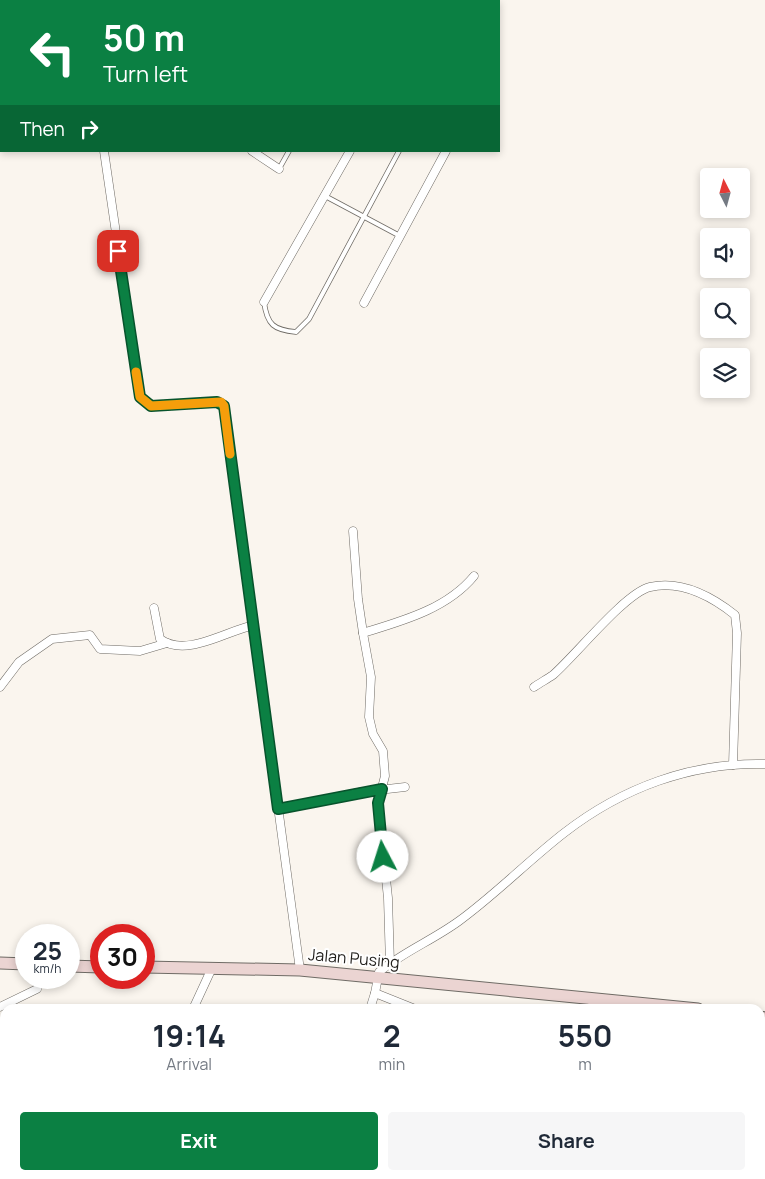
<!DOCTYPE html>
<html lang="en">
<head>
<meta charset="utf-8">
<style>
	:root { --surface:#fff; --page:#f6f6f7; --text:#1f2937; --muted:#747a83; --accent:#0b8043 }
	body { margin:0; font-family:Manrope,sans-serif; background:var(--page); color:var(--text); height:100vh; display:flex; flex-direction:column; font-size:19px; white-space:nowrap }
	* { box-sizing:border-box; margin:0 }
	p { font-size:16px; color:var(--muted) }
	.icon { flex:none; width:28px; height:28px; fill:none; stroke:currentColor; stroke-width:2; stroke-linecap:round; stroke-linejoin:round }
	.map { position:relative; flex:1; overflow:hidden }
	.sheet { position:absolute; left:0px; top:1004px; width:765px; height:176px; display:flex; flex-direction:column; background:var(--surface); border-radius:15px 15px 0 0; box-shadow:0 2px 8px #0003 }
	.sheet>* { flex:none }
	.guide { position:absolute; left:0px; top:0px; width:500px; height:152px; box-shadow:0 2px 8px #0003; background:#0b8043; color:#fff; overflow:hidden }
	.needle { width:32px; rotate:354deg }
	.buttons { position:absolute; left:700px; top:168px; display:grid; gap:10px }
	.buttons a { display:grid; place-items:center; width:50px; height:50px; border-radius:5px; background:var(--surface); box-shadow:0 2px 8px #0003; font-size:25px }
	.speed { position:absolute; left:15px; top:924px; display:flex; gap:10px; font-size:25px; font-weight:700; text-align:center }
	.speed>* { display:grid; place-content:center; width:65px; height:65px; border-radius:50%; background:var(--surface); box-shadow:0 2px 8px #0003; line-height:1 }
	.speed small { font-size:12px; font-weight:400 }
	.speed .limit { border:8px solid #d22; background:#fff; color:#111 }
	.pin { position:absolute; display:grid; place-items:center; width:42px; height:42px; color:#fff; margin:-21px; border-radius:10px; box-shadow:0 2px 8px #0006 }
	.me { position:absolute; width:55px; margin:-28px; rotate:355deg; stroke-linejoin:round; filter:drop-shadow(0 0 4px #0008) }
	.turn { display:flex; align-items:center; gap:18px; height:105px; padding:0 20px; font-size:22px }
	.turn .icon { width:65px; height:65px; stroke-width:2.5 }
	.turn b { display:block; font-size:35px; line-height:42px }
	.then { display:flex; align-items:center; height:48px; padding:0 20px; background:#0003; gap:10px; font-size:19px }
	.eta { display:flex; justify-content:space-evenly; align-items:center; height:85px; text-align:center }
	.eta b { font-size:30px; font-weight:700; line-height:35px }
	.primary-button { display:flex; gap:10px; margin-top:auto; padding:10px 20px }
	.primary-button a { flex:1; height:58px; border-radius:5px; background:var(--accent); color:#fff; font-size:20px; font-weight:700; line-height:58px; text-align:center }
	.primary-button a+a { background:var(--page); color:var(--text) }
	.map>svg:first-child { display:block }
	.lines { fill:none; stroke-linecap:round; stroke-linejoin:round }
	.service-casing { stroke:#6f6b65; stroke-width:5.5 }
	.minor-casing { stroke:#6f6b65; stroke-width:9 }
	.secondary-casing { stroke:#6f6b65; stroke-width:13 }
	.service { stroke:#fff; stroke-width:4 }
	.minor { stroke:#fff; stroke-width:8 }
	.secondary { stroke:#ebd4d2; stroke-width:11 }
	.route-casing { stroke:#07532c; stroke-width:12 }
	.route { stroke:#0b8043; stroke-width:9 }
	.slow { stroke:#f59e0b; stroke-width:9 }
	.labels { text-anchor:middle; stroke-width:4; stroke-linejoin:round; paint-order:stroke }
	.street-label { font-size:16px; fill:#211f1c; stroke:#fff }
</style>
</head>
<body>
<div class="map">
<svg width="765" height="1179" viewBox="0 0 765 1179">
	<rect width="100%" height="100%" fill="#faf5ee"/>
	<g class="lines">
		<defs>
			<g id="service">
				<polyline points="80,0 82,1"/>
				<polyline points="190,1 191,0"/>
				<polyline points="279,169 289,151"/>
				<polyline points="325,196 400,236"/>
				<path d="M 264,302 C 267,325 274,330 296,332 L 309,319 L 399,151"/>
				<polyline points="661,1175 661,1179"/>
			</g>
			<g id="minor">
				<polyline points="375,0 377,1"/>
				<polyline points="136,1 137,0"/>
				<polyline points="245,1 246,0"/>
				<polyline points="104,151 140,397 151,406 217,402 224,406 300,970"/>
				<polyline points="252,151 279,169"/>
				<polyline points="264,302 350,151"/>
				<polyline points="364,303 446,151"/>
				<polyline points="353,531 358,599 363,633"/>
				<path d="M 154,608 L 160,639 C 186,658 226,631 254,625"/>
				<polyline points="0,687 19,662 52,639 90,635 100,649 140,651 167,643"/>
				<path d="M 534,687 C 540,683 547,679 553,675 C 576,655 625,593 650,587 C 681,580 711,596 735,615 L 737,633 L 733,765"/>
				<polyline points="278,809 361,792 405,787"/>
				<path d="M 390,964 L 388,898 L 378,803 L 385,776 L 383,751 L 373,734 L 369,717 L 371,677 L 363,633 C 402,621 447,609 474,576"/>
				<polyline points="0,1007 37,989"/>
				<polyline points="193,1009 212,968"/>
				<polyline points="370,1009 375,993"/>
				<path d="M 415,1009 L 375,993 L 379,972 C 403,952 433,940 459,921 C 496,894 528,861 564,833 C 622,788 691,762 765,764"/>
				<polyline points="90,1175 95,1179"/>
				<polyline points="375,1175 377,1179"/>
				<polyline points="611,1175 614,1179"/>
				<polyline points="707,1175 707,1179"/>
			</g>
			<g id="secondary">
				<polyline points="0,963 26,964"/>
				<polyline points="69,966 101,967"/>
				<polyline points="144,967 300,970 698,1009"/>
				<polyline points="594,1003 616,1009"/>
				<polyline points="760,1017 765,1018"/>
				<polyline points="760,1032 765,1033"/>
			</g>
		</defs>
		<!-- service casing -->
		<use href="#service" class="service-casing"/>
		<!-- minor casing -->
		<use href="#minor" class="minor-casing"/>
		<!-- secondary casing -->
		<use href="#secondary" class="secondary-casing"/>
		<!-- service -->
		<use href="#service" class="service"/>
		<!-- minor -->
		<use href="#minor" class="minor"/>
		<!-- secondary -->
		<use href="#secondary" class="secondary"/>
	</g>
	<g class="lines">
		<defs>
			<polyline id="route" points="118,251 140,397 151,406 217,402 224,406 278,809 382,789 378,803 383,857"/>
		</defs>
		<!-- route casing -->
		<use href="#route" class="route-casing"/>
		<!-- route -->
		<use href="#route" class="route"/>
		<!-- slow -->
		<polyline class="slow" points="136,372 140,397 151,406 221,402 224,406 230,454"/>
	</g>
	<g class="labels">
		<!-- street labels -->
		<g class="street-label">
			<text transform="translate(354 958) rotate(5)" y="6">Jalan Pusing</text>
		</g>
	</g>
</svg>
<div class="buttons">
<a><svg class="needle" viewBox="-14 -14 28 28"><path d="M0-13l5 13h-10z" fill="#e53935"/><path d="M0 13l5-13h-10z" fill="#747a83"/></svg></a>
<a><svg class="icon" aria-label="sound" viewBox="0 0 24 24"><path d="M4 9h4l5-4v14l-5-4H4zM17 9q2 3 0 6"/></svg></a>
<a><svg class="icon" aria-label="search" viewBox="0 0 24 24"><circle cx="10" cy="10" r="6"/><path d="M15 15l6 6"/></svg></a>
<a><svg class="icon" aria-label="layers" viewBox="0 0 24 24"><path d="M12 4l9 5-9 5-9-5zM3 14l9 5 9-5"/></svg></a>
</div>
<div class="speed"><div>25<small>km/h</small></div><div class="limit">30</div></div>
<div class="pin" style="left:118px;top:251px;background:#d93025"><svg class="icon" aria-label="arrive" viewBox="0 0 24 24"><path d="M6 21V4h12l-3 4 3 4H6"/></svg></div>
<svg class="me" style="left:383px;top:857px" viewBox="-20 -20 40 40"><circle r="19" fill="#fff"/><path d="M0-13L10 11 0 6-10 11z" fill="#0b8043"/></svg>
<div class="guide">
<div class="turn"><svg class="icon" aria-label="left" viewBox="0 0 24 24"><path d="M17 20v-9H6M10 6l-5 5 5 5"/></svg><div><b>50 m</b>Turn left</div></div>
<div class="then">Then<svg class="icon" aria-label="right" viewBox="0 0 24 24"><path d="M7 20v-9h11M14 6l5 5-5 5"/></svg></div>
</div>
<section class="sheet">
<div class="eta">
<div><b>19:14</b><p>Arrival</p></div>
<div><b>2</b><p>min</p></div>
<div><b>550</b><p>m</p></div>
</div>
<div class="primary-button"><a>Exit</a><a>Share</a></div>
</section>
</div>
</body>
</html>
